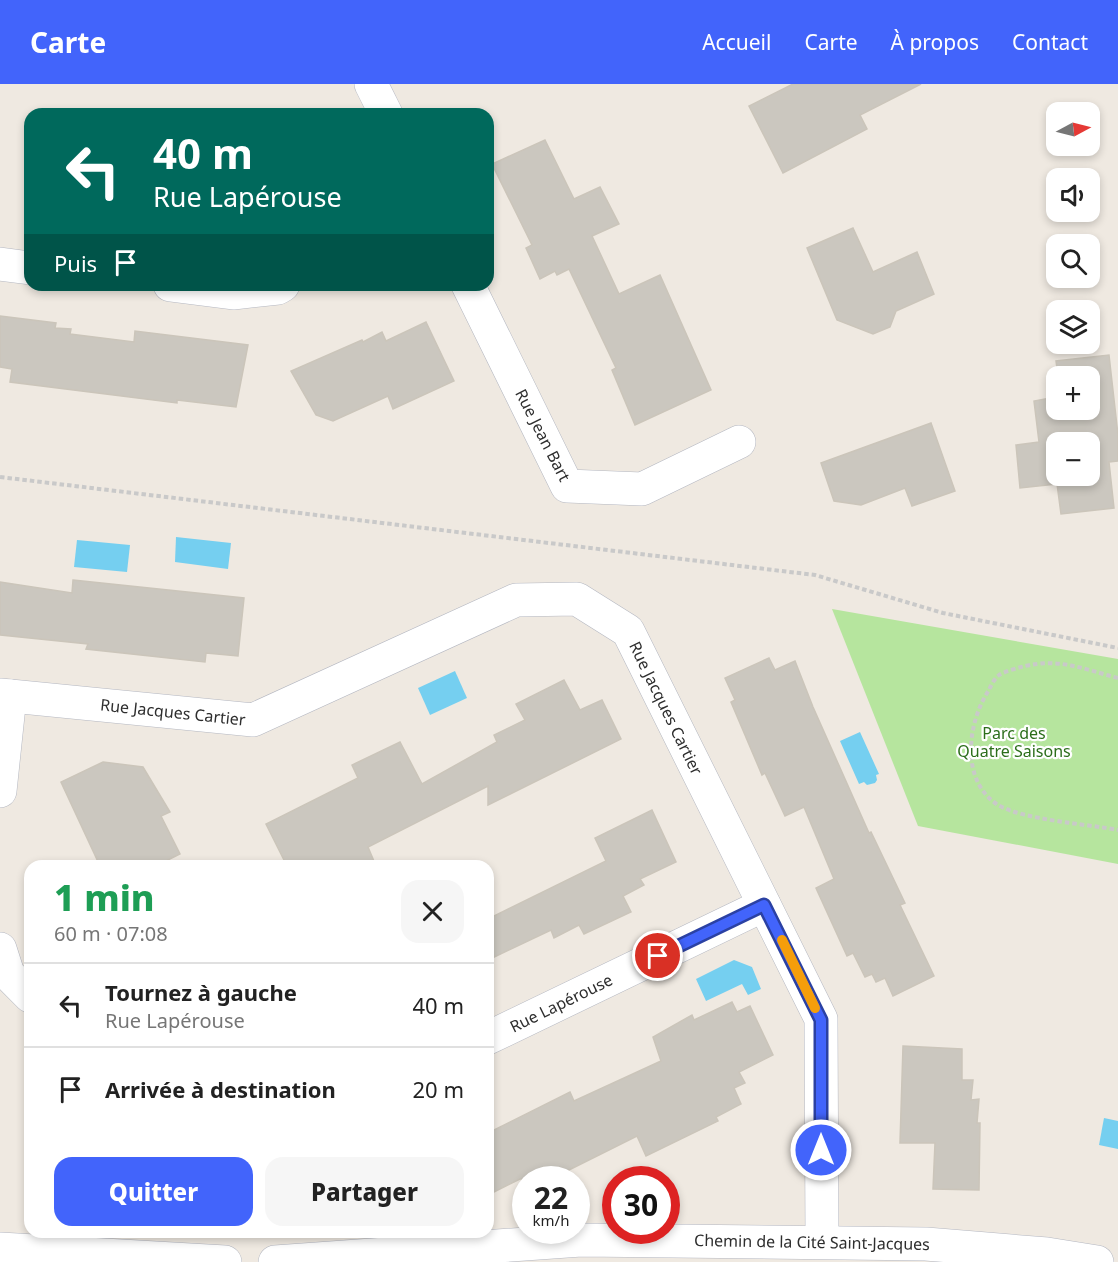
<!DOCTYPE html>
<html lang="fr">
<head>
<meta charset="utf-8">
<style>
	:root { --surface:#fff; --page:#f6f6f6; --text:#222; --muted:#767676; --line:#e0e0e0; --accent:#4264fb }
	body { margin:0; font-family:"Noto Sans",sans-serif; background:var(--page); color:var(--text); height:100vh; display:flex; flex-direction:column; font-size:22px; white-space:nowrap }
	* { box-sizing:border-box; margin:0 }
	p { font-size:20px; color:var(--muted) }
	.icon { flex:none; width:33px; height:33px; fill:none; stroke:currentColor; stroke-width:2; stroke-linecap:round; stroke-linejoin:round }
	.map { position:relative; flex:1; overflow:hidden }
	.sheet { position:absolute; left:24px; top:776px; width:470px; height:378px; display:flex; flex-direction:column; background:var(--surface); border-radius:18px; box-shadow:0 3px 9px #0003 }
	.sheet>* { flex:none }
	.top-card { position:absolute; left:24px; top:24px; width:470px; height:183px; border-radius:18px; box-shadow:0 3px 9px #0003; background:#00695c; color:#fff; overflow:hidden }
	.needle { width:39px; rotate:83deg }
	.controls { position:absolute; left:1046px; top:18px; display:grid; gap:12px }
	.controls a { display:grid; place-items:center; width:54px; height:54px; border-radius:12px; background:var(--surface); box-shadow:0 3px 9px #0003; font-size:30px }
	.speed { position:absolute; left:512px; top:1082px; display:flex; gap:12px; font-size:30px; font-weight:700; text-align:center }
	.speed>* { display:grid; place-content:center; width:78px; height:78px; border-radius:50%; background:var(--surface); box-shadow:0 3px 9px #0003; line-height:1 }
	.speed small { font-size:15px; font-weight:400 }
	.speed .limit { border:9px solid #d22; background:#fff; color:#111 }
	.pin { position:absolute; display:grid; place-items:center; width:51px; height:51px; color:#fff; margin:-26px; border:3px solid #fff; border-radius:50%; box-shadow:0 2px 6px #0007 }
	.me { position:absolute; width:66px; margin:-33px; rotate:0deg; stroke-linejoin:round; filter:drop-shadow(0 0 4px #0008) }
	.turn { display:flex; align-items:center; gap:21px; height:126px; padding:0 30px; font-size:27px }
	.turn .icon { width:78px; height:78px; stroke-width:2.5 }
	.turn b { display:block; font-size:42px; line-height:51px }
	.then { display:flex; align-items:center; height:57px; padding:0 30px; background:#0003; gap:12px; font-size:22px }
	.round { display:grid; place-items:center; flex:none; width:63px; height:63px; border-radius:18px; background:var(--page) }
	.head { display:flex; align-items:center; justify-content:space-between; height:102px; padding:0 30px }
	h1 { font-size:36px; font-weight:800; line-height:45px; color:#1e9e55 }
	.primary-button { display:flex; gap:12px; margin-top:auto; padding:12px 30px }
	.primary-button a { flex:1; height:69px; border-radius:18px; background:var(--accent); color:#fff; font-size:24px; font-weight:800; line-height:69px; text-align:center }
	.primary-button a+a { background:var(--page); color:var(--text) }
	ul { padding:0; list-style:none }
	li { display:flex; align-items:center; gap:18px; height:84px; padding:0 30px; border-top:2px solid var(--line) }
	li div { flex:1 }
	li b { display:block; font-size:22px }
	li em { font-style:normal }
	header { display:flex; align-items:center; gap:36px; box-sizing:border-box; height:84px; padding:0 30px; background:var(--accent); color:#fff }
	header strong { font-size:28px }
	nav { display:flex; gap:33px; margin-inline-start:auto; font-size:21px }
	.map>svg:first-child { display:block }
	.green { fill:#b6e59e }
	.water { fill:#75cff0 }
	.building { fill:#cbc7bf; stroke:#cbc5ba; stroke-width:1.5; fill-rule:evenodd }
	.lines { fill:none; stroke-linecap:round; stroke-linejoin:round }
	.minor-casing { stroke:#b4b7c1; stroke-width:34 }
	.path { stroke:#c9c9c9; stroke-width:4; stroke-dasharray:4.5 3; stroke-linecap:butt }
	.minor { stroke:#fff; stroke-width:33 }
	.route-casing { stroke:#2b41a3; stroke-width:15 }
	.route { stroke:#4264fb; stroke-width:10 }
	.slow { stroke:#f59e0b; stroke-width:10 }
	.labels { text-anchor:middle; stroke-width:4.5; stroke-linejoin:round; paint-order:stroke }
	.street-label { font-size:16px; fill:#2e2e2e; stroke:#fff }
	.park-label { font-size:16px; fill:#2c6e1b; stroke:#fff }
</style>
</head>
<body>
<header>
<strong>Carte</strong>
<nav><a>Accueil</a><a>Carte</a><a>À propos</a><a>Contact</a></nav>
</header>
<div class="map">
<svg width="1118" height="1178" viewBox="0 0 1118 1178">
	<rect width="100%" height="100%" fill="#efe9e1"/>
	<!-- green -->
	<polygon class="green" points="832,525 1118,575 1118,780 918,742"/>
	<!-- water -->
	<g class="water">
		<polygon points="176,453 231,459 228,485 175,478"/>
		<polygon points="77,456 130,461 127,488 74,483"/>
		<polygon points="455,587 467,614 430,631 418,604"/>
		<polygon points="860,648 879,690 876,691 877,696 875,699 867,701 864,698 859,700 840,657"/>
		<polygon points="734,876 752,883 761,905 748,911 742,900 706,917 696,895"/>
		<polygon points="1104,1034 1118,1037 1118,1065 1099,1061"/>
	</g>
	<!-- building -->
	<g class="building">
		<polygon points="793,0 921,0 860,31 867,45 783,89 749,22"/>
		<polygon points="545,56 574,115 600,103 619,140 592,152 619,210 660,191 711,306 635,341 612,286 616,284 569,185 557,191 555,187 540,195 526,164 532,161 492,80"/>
		<polygon points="853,144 873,188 917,168 934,210 896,227 890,243 873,250 837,236 807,164"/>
		<polygon points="0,232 56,239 55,244 71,245 70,250 134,258 135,247 248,261 236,323 177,316 177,319 10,298 12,285 0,283"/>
		<polygon points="426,238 454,297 393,325 388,312 333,337 316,331 291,287 362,256 363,258 382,248 386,257"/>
		<path d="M 1109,271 L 1118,351 L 1118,377 L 1109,378 L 1114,424 L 1061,430 L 1057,400 L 1020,404 L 1016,361 L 1039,358 L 1034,317 L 1056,313 L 1056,326 L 1089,326 L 1089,292 L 1058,292 L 1056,277 ZM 1056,358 L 1089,358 L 1089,392 L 1056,392 Z"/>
		<polygon points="931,339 955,407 912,422 905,404 861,421 834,417 821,379"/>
		<polygon points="73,496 244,514 238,572 206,569 205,578 86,565 88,560 0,551 0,498 72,509"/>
		<polygon points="769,574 775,586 795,577 813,623 869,749 871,748 905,819 900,821 934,892 893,912 885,894 876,898 872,890 865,893 853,869 847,872 816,804 834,795 804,723 785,732 765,689 762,691 731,618 735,616 725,594"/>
		<polygon points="564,596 580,626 602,616 621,655 488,721 488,702 368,763 376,782 287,782 266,740 358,694 352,681 400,658 422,700 497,658 494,651 525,636 516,620"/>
		<polygon points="103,678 143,683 170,728 161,732 180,770 156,782 100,782 61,698"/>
		<polygon points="652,726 676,778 640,795 644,801 623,812 631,828 584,850 579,841 554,854 551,846 488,876 488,835 606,777 595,754"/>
		<polygon points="732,918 737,928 750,922 773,971 739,988 745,999 734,1004 741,1020 716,1033 718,1037 646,1072 637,1052 551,1095 520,1095 488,1111 488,1049 570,1008 574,1017 661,977 653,953 692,931 694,936"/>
		<polygon points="903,962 962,965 962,996 973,996 971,1016 979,1015 977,1039 980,1039 979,1106 933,1105 935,1059 900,1059"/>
	</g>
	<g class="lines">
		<defs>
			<g id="minor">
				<polyline points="371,0 386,30"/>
				<polyline points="0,180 30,184"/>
				<polyline points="170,201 233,209 278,204 283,201"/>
				<polyline points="468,201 567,402 642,405 739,358"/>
				<polyline points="0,611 253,636 516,516 577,515 628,547 821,935 822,1157"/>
				<polyline points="0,707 10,612"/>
				<polyline points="0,865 8,890 30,912"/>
				<polyline points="488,954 764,821"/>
				<polyline points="0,1165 225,1178"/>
				<polyline points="275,1178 581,1156 926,1160 1047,1170 1097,1178"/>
			</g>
		</defs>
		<!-- minor casing -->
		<use href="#minor" class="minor-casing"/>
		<!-- path -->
		<g class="path">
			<polyline points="0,393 815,491 943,529 1118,564"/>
			<path d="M 1118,594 C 1083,585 1061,574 1025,582 C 1017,584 1006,587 999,591 C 995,594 991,601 989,606 C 967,639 960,697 998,721 C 1024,736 1087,740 1118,746"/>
		</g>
		<!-- minor -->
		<use href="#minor" class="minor"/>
	</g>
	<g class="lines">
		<defs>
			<polyline id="route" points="658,872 764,821 821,936 821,1066"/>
		</defs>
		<!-- route casing -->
		<use href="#route" class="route-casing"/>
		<!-- route -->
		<use href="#route" class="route"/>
		<!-- slow -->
		<polyline class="slow" points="782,856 815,924"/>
	</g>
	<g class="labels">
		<!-- street labels -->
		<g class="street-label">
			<text transform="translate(543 351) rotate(63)" y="6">Rue Jean Bart</text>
			<text transform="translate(666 624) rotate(64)" y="6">Rue Jacques Cartier</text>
			<text transform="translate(173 628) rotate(6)" y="6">Rue Jacques Cartier</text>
			<text transform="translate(561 919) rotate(-26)" y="6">Rue Lapérouse</text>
			<text transform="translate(812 1158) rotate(1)" y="6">Chemin de la Cité Saint-Jacques</text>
		</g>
		<!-- park labels -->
		<g class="park-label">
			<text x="1014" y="655">Parc des<tspan x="1014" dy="18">Quatre Saisons</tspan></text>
		</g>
	</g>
</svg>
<div class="controls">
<a><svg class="needle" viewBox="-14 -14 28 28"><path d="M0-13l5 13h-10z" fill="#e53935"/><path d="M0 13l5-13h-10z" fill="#767676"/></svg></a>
<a><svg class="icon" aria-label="sound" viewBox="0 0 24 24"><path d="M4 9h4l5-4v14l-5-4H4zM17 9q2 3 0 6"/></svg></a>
<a><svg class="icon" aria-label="search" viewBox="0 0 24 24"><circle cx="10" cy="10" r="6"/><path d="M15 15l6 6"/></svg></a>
<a><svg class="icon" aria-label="layers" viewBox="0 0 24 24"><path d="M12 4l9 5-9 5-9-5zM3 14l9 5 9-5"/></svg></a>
<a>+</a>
<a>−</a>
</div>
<div class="speed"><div>22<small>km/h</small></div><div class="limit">30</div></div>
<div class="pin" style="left:658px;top:872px;background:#d93025"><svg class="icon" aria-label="arrive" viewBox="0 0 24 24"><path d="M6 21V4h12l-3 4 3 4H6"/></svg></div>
<svg class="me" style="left:821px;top:1066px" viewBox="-20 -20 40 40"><circle r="17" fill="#4264fb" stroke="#fff" stroke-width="3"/><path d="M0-11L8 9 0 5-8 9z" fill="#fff"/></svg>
<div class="top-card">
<div class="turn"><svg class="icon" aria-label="left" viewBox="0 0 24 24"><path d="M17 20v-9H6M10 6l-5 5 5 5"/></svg><div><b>40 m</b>Rue Lapérouse</div></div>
<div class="then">Puis<svg class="icon" aria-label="arrive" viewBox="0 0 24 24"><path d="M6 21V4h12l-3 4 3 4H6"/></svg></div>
</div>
<section class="sheet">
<div class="head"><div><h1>1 min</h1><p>60 m · 07:08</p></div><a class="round"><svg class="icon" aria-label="close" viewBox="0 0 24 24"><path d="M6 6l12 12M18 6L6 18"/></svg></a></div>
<ul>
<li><svg class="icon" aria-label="left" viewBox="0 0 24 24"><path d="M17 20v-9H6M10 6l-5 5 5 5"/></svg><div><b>Tournez à gauche</b><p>Rue Lapérouse</p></div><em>40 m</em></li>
<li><svg class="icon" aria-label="arrive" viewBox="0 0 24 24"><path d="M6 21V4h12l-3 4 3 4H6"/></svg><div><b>Arrivée à destination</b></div><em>20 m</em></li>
</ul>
<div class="primary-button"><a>Quitter</a><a>Partager</a></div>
</section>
</div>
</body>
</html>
